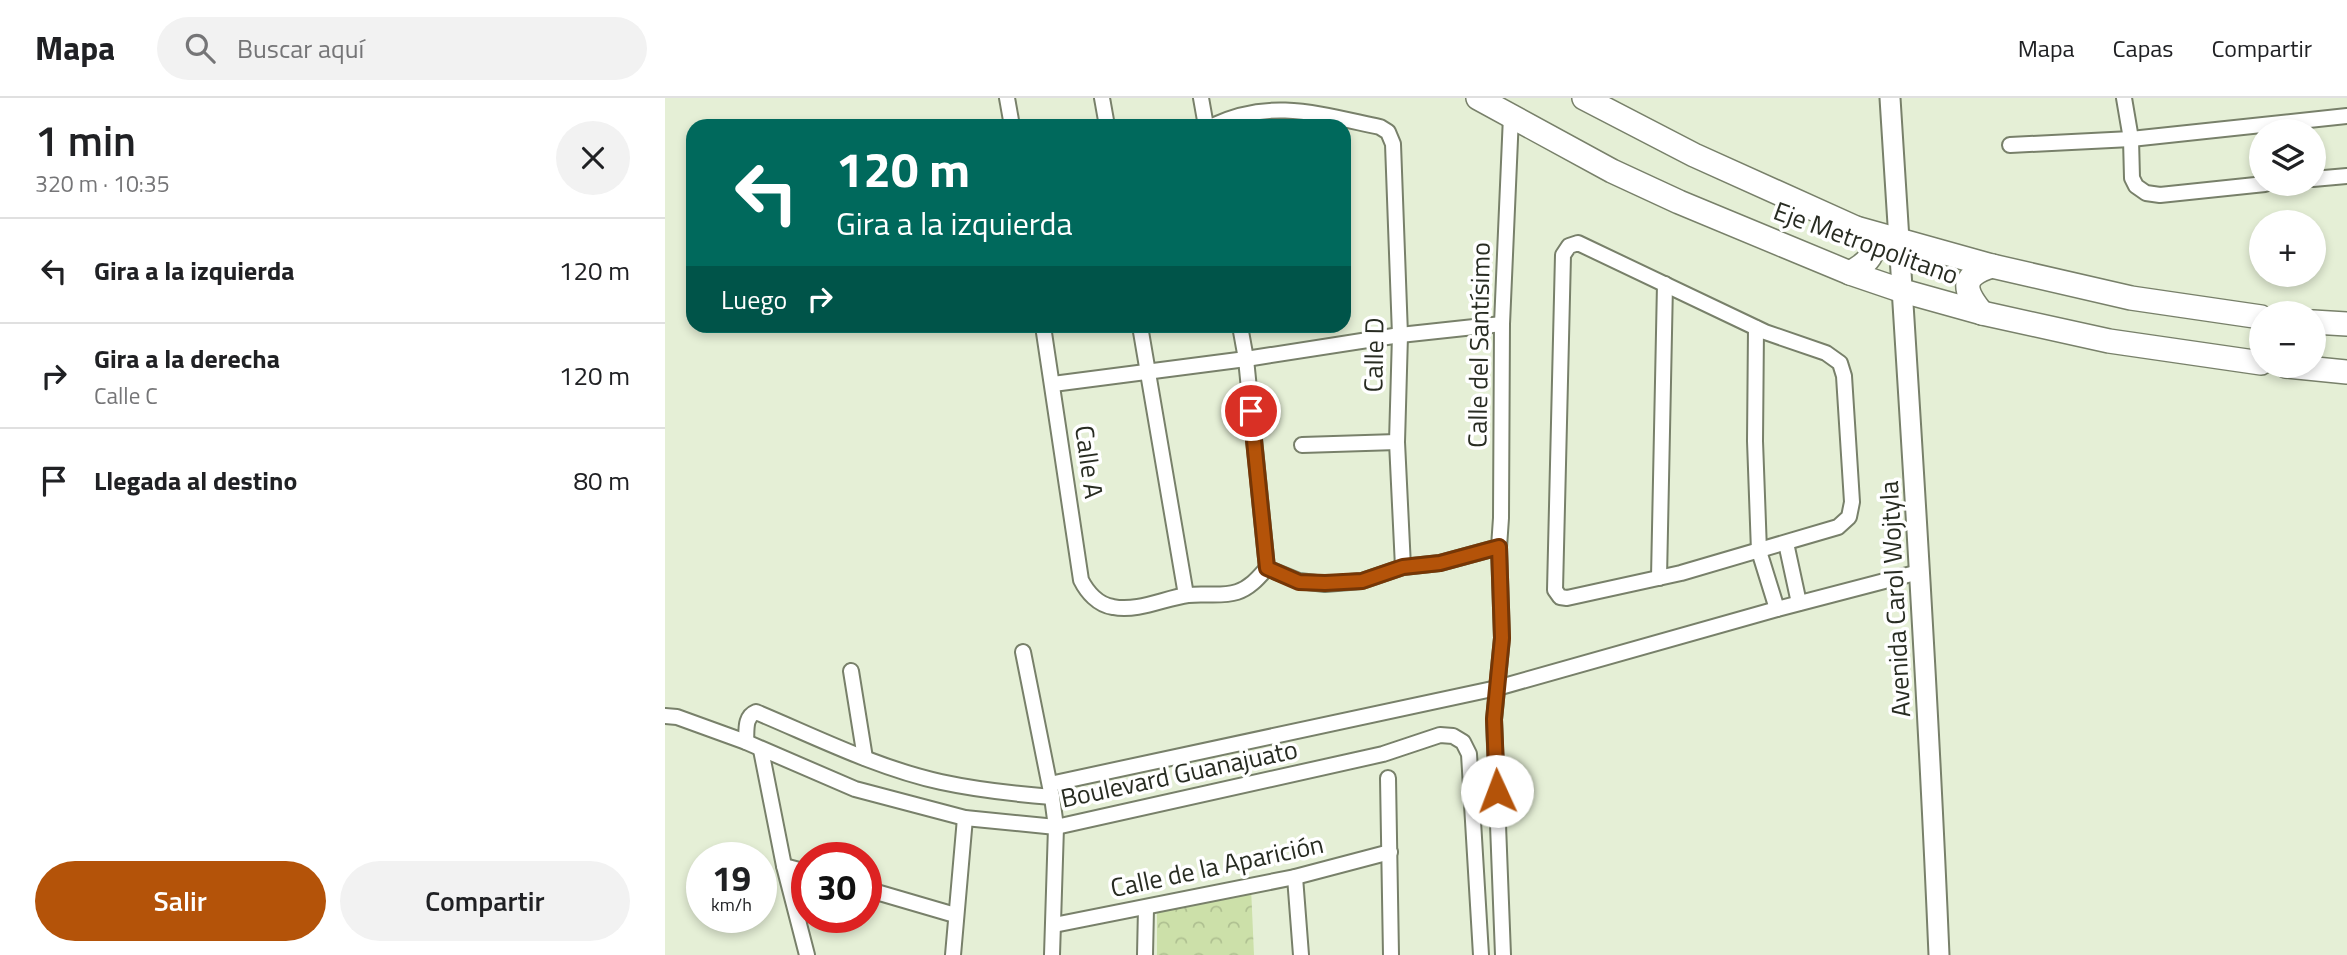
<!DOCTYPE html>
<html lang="es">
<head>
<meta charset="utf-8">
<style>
	:root { --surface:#fff; --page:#f2f2f2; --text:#202124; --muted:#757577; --line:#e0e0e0; --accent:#b45309 }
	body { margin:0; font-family:"Titillium Web",sans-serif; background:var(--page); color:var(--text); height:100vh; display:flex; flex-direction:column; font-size:26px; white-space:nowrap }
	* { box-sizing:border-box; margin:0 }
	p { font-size:23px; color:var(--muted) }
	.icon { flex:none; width:38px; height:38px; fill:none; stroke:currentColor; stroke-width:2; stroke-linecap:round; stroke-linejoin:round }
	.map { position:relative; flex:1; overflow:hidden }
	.details { display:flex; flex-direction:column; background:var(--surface); width:665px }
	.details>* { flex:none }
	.guide { position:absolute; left:21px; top:21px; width:665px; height:214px; border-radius:21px; box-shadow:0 4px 10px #0003; background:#00695c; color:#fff; overflow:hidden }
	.fabs { position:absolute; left:1584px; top:21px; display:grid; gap:14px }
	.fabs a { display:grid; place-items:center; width:77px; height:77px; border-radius:50%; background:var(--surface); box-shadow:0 4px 10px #0003; font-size:35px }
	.speed { position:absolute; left:21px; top:744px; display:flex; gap:14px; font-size:35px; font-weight:700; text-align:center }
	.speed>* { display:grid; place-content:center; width:91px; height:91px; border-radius:50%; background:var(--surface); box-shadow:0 4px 10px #0003; line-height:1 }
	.speed small { font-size:18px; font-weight:400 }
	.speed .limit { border:10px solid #d22; background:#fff; color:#111 }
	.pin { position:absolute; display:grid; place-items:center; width:60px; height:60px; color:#fff; margin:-30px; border:4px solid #fff; border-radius:50%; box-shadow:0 2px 7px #0007 }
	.me { position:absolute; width:77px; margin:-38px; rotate:358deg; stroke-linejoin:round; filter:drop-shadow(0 0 5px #0008) }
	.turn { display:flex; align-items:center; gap:24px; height:147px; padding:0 35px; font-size:32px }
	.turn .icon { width:91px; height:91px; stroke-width:2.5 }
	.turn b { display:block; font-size:49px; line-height:60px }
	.then { display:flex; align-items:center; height:66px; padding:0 35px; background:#0003; gap:14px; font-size:26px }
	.round { display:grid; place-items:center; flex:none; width:74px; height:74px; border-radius:37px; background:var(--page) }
	.headline { display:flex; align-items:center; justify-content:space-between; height:119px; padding:0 35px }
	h1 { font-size:42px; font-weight:600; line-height:52px }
	.primary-button { display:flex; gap:14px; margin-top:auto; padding:14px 35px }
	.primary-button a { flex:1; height:80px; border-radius:42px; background:var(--accent); color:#fff; font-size:28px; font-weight:600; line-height:80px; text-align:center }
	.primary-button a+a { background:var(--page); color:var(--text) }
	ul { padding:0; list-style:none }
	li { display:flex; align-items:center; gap:21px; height:105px; padding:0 35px; border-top:2px solid var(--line) }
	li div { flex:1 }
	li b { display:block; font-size:26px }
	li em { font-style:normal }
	header { display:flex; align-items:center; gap:42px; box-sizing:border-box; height:98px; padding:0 35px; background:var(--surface); border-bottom:2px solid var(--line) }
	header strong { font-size:33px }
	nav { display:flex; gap:38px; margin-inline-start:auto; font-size:24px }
	.search { width:490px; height:63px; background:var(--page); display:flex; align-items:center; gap:18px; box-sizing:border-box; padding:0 24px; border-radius:38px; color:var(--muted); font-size:26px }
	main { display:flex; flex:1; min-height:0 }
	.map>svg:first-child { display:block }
	.park { fill:url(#park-crowns) }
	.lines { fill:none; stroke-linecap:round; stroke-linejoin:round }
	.street-casing { stroke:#78806a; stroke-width:18 }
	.secondary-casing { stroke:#78806a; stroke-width:23 }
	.primary-casing { stroke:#78806a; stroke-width:26 }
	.street { stroke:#fff; stroke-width:14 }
	.secondary { stroke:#fff; stroke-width:19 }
	.primary { stroke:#fff; stroke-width:23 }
	.route-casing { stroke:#753606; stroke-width:18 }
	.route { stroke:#b45309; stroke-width:12 }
	.labels { text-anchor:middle; stroke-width:7; stroke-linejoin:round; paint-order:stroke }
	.street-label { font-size:26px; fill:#282c22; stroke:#fff }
</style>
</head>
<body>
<header>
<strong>Mapa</strong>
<div class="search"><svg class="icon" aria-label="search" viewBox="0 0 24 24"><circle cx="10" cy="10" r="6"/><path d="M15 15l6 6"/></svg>Buscar aquí</div>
<nav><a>Mapa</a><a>Capas</a><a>Compartir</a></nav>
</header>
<main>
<section class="details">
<div class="headline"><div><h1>1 min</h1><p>320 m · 10:35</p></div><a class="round"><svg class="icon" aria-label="close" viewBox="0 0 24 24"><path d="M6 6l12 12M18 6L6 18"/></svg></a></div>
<ul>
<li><svg class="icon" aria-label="left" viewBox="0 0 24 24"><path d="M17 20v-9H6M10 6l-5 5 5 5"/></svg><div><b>Gira a la izquierda</b></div><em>120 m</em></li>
<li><svg class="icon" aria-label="right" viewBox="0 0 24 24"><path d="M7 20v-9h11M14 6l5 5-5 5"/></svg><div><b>Gira a la derecha</b><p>Calle C</p></div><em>120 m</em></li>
<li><svg class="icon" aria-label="arrive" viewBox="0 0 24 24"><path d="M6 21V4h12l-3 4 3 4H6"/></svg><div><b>Llegada al destino</b></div><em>80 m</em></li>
</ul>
<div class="primary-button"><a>Salir</a><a>Compartir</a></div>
</section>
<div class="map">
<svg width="1682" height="857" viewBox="0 0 1682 857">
	<defs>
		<pattern id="park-crowns" width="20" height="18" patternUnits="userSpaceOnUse" patternTransform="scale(1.75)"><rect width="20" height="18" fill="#cce0a9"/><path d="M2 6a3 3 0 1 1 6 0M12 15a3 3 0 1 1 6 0" fill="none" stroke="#afc091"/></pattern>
	</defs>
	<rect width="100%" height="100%" fill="#e5efd6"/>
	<!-- park -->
	<polygon class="park" points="586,789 589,857 492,857 492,813"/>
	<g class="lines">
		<defs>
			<g id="street">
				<polyline points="342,0 347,28"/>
				<polyline points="437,0 442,28"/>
				<polyline points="536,0 541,28"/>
				<polyline points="1459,0 1466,41 1467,80 1471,88 1481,95 1495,97 1600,86"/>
				<path d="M 547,28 C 606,0 653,16 715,29 L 723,34 L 728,46 L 735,237 L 732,344 L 738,469"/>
				<polyline points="1345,47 1466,41 1682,18"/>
				<polyline points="1648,81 1682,78"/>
				<polygon points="913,145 1100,234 1161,255 1175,265 1179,278 1187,404 1184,419 1173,429 1016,475 902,500 895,499 890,492 898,157 904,148"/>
				<path d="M 378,228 L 416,482 C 422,494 433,507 448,509 C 473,514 500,500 523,497 C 540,495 556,499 572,494 C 585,490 594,479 602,470"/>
				<polyline points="475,228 521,497"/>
				<polyline points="575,228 581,261 602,470"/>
				<polyline points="1091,230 1090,343 1094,453 1112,511"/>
				<polyline points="388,286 581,261 735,237 837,226"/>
				<polyline points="637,347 732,344"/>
				<polyline points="1121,445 1134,505"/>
				<polyline points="834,449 837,540 829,622 838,857"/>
				<polyline points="602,470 634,483 660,486 697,483 738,469 775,465 834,449 836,420 837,226 846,18"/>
				<polyline points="994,480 1000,186"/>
				<polyline points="358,554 387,699 391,729 387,857"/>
				<polyline points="186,573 200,660"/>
				<polyline points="0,618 12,619 81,644 190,691 300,720 391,729 718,656 775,637 788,638 798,644 804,656 816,857"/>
				<path d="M 81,644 C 82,633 79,619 91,614 C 151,639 212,670 276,684 C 313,692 350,696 387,699"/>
				<polyline points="96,652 119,768 142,857"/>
				<polyline points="723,680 726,857"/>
				<polyline points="385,686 832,590 1112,511 1254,474"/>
				<polyline points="119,768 142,774"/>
				<polyline points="630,779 636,857"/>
				<polyline points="201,791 290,817"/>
				<polyline points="389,827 630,779 725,754"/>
				<polyline points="288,857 300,720"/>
				<polyline points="480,857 481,810"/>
			</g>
			<path id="secondary" d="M 1225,0 C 1243,286 1262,571 1274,857"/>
			<g id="primary">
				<polyline points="813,0 947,73 1014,104 1185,175 1238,193 1317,215 1444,243 1596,265"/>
				<polyline points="919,0 1029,57 1191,130 1327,168 1466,200 1596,219"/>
				<path d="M 1185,175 C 1210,160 1216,150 1191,130"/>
				<path d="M 1317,215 C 1299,193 1294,178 1327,168"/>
				<polyline points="1648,224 1682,226"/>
				<polyline points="1621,268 1682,274"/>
			</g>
		</defs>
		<!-- street casing -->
		<use href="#street" class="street-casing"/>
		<!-- secondary casing -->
		<use href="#secondary" class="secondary-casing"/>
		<!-- primary casing -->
		<use href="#primary" class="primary-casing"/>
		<!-- street -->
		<use href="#street" class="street"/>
		<!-- secondary -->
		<use href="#secondary" class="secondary"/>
		<!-- primary -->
		<use href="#primary" class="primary"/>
	</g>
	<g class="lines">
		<defs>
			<polyline id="route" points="586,313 602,470 634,484 660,485 697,483 738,469 775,465 834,449 837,540 829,621 832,693"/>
		</defs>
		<!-- route casing -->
		<use href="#route" class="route-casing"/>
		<!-- route -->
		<use href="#route" class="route"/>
	</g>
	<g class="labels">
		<!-- street labels -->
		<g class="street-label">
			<text transform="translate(1201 145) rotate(20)" y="9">Eje Metropolitano</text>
			<text transform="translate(814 247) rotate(-89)" y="9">Calle del Santísimo</text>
			<text transform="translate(709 257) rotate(-89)" y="9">Calle D</text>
			<text transform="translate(424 364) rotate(82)" y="9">Calle A</text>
			<text transform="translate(1230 501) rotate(-93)" y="9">Avenida Carol Wojtyla</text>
			<text transform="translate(514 676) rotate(-12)" y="9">Boulevard Guanajuato</text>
			<text transform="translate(552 768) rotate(-12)" y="9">Calle de la Aparición</text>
		</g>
	</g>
</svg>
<div class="fabs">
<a><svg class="icon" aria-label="layers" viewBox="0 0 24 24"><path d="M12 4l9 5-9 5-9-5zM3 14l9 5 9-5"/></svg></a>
<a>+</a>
<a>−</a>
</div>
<div class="speed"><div>19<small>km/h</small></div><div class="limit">30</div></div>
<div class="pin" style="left:586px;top:313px;background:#d93025"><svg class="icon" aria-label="arrive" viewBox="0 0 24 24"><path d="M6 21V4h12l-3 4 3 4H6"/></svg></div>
<svg class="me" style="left:832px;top:693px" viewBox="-20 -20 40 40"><circle r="19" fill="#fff"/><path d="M0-13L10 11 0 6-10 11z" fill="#b45309"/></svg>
<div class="guide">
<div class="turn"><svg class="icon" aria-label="left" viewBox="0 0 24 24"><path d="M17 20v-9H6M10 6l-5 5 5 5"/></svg><div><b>120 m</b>Gira a la izquierda</div></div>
<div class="then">Luego<svg class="icon" aria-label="right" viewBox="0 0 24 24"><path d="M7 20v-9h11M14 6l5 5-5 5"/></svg></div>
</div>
</div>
</main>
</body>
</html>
